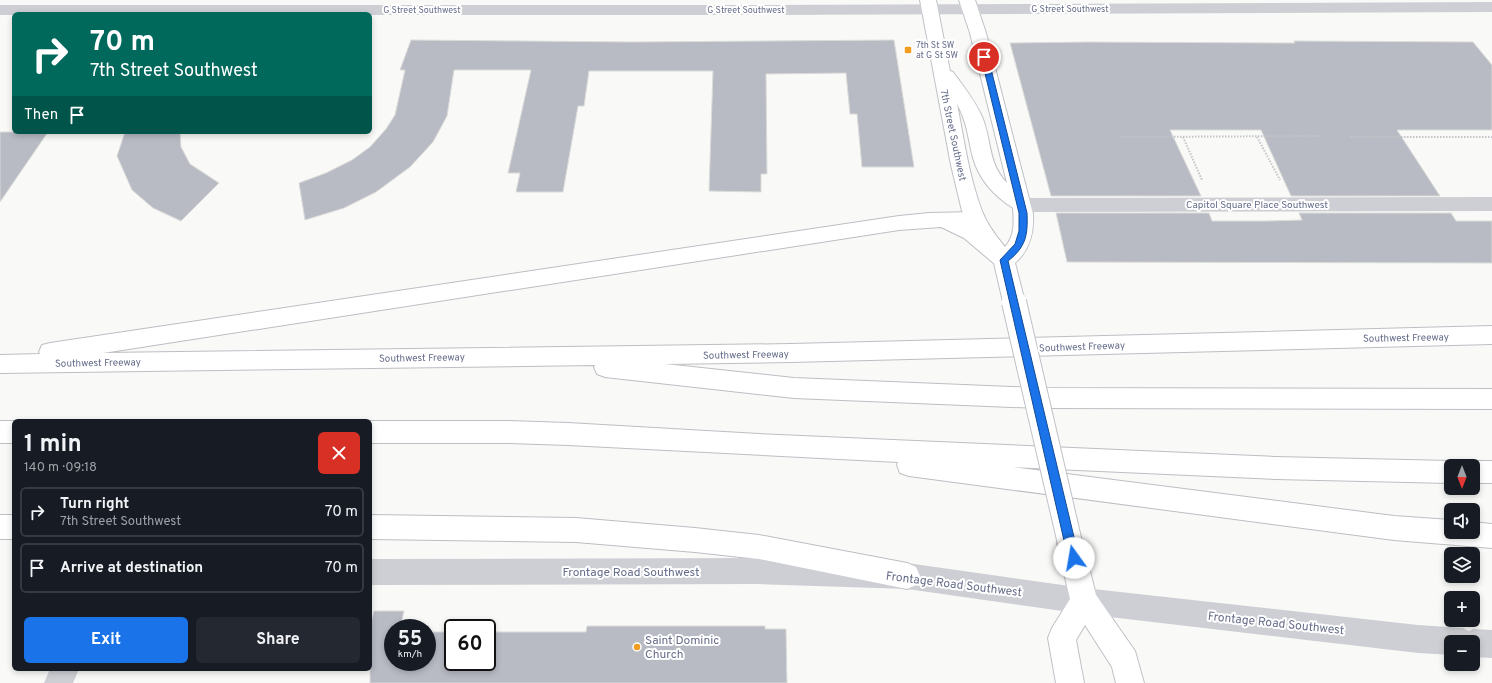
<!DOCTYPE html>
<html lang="en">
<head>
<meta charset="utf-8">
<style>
	:root { --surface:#171b24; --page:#242831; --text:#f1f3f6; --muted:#9ea1a6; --line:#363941; --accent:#1a73e8 }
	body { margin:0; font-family:Overpass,sans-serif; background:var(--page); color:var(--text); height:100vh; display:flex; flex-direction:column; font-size:15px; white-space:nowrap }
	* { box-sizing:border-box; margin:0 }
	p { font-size:13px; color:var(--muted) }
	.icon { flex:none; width:22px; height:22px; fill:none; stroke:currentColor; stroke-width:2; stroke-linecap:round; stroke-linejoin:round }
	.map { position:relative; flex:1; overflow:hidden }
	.details { position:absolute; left:12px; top:419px; width:360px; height:252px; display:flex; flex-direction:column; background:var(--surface); border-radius:6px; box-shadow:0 2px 6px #0003 }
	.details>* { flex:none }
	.guide { position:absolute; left:12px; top:12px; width:360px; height:122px; border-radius:6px; box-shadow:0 2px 6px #0003; background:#00695c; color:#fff; overflow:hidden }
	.needle { width:26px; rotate:180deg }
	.tools { position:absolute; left:1444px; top:459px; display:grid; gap:8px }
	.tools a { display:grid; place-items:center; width:36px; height:36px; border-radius:6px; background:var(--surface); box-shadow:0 2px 6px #0003; font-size:20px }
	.speed { position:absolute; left:384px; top:619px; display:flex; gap:8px; font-size:20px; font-weight:700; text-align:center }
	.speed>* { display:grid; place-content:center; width:52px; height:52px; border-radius:50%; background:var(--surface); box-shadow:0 2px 6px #0003; line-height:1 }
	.speed small { font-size:10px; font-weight:400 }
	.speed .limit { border:2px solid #111; border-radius:6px; background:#fff; color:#111 }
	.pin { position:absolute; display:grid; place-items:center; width:34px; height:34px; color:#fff; margin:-17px; border:2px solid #fff; border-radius:50%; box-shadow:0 1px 4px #0007 }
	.me { position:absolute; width:44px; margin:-22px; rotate:347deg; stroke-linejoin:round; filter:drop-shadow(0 0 3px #0008) }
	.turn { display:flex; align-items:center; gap:14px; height:84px; padding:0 12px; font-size:18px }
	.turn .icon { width:52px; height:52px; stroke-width:2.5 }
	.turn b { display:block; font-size:28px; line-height:34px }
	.then { display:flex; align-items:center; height:38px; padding:0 12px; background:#0003; gap:8px; font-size:15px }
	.round { display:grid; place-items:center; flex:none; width:42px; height:42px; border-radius:6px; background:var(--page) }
	.summary { display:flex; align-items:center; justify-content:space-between; height:68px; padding:0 12px }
	h1 { font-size:24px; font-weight:700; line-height:30px }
	.button { display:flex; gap:8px; margin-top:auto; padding:8px 12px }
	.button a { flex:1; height:46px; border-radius:6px; background:var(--accent); color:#fff; font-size:16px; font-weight:700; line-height:46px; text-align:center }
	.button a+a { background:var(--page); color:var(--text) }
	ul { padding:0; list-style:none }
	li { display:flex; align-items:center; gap:12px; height:50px; margin:0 8px 6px; padding:0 4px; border:2px solid var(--line); border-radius:6px }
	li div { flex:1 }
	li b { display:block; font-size:15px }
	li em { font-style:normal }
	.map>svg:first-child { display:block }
	.building { fill:#b8bbc4; stroke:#dbdcd9 }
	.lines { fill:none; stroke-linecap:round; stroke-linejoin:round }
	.major-casing { stroke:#c0c1c7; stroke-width:2 }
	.highway-casing { stroke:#bdbec3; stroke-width:2 }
	.path { stroke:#c4c5c8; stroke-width:2; stroke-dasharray:1.5 1.5; stroke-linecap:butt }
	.minor { fill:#cecfd4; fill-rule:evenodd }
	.major { fill:#fff; fill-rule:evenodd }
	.highway { fill:#fff; fill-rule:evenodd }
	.major-bridge-casing { stroke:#c0c1c7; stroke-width:26; stroke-linecap:butt }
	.major-bridge { stroke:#fff; stroke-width:24 }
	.route { fill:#1a73e8; stroke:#114b97 }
	.poi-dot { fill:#f09d21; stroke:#fff; stroke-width:1.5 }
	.labels { text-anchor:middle; stroke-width:4; stroke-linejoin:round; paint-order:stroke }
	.far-street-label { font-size:9px; fill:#666d8a; stroke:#fff }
	.far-poi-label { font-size:9px; fill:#666d8a; stroke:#fff; text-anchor:start }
	.street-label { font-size:10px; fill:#666d8a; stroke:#fff }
	.near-street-label { font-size:12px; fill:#666d8a; stroke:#fff }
	.near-poi-label { font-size:12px; fill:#666d8a; stroke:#fff; text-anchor:start }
</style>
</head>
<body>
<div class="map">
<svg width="1492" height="683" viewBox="0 0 1492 683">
	<rect width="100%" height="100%" fill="#f9faf7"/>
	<!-- building -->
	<g class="building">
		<polygon points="411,40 633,42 894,40 914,167 862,167 857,114 850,114 846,73 766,74 767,174 761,174 761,192 709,191 713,71 589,71 584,106 578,106 563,192 516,192 520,173 508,173 531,70 454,70 447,116 433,142 410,167 376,192 344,208 305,220 299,183 326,173 352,160 370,147 386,129 395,115 405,70 400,70"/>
		<polygon points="1294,41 1473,42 1492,65 1492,130 1397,130 1440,196 1291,196 1261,130 1170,130 1201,196 1051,196 1010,43 1087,42 1295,43"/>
		<polygon points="0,132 48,132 0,202"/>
		<polygon points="125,132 180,132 181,147 190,164 219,183 181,221 153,208 132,190 117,156"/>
		<polygon points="1056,213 1209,213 1212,221 1267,221 1302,220 1299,213 1451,213 1456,221 1492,221 1492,263 1067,262"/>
		<polygon points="374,611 404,611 400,628 393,628 393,662 427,662 427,628 427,632 453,632 453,662 487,662 487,632 586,632 587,626 765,626 765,629 786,629 787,683 370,683 370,627"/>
	</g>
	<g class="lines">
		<defs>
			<g id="major">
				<path d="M 920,0 L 936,0 L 950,71 L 953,72 C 964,87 976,102 983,119 C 992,143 988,163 1007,183 L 970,33 L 959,0 L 975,0 L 986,33 L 1033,214 C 1034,233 1030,250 1015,263 L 1025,302 L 1022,308 L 1014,311 L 1006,308 L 1003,302 L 994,263 L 979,243 L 962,211 L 951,165 ZM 957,104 C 967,121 968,139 973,158 C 979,179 994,196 1013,208 C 1014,222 1015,236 1005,247 C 996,236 987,224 982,211 C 969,177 964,139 957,104 Z"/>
				<polygon points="1070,531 1079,534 1083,543 1096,595 1135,651 1144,683 1116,683 1112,667 1085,625 1076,640 1084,683 1056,683 1048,638 1052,628 1070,599 1057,543 1061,534"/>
			</g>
			<g id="highway">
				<path d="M 975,212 L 982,214 L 985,219 L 982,224 L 976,226 C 990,234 1007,246 1014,260 L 1011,266 L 1004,268 L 997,266 L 964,238 L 941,227 L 899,230 L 103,353 L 791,344 L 1492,326 L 1492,344 L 791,362 L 665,364 L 794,378 L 1038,388 L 1492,389 L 1492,409 L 1038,408 L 794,398 L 605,377 L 597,374 L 594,367 L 595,365 L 0,373 L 0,355 L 40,354 L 39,352 L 42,345 L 50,343 L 899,216 L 929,213 Z"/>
				<rect x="0" y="421" width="14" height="22"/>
				<polygon points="370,421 509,421 568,423 759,434 1275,457 1451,461 1460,464 1460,466 1451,466 1451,483 1275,479 1013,467 1394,516 1451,520 1451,532 1473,532 1473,522 1492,524 1492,548 1394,540 909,476 900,473 897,465 898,462 568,445 509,443 370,443"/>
				<polygon points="1473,461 1492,461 1492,483 1473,483 1473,466 1464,466 1464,464"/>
				<rect x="0" y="515" width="14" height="24"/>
				<polygon points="370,515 576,518 695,528 759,535 907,563 916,567 920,576 916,585 907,589 759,559 695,552 576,542 370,539"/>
			</g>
		</defs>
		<!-- major casing -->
		<use href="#major" class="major-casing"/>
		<!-- highway casing -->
		<use href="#highway" class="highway-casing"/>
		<!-- path -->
		<g class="path">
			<polyline points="1120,137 1319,136"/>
			<polyline points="1183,137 1202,180"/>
			<polyline points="1257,137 1280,180"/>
			<polyline points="1350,137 1492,137"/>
		</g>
		<!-- minor -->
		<g class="minor">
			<polygon points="1492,2 1492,12 743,15 0,15 0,5 743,5"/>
			<polygon points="1492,197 1492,211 1022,212 1015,210 1012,205 1015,200 1022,198"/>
			<polygon points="758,558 907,563 1084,588 1418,625 1463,628 1469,631 1473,629 1492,630 1492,658 1473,657 1473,642 1451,642 1451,655 1418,653 1084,614 907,589 758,584 370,585 370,559"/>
			<polygon points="50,669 79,669 73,683 44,683"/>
		</g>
		<!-- major -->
		<use href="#major" class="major"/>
		<!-- highway -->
		<use href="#highway" class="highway"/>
		<defs>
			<polyline id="major-bridge" points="1014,302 1070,543"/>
		</defs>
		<!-- major-bridge casing -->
		<use href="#major-bridge" class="major-bridge-casing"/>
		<!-- major-bridge -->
		<use href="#major-bridge" class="major-bridge"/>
	</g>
	<!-- route -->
	<path class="route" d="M 982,55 L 987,55 L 988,57 L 1027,213 C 1028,235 1026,247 1008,261 L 1079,558 L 1077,562 L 1074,563 L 1070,562 L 1068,558 L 1000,260 L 1015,244 L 1019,231 L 1019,213 L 981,57 Z"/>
	<!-- markers -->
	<g class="poi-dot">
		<rect x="904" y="46" width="8" height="8" rx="2"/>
		<circle cx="637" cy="647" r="4"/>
	</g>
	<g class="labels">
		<!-- far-street labels -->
		<g class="far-street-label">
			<text x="1070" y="12">G Street Southwest</text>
			<text x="422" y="13">G Street Southwest</text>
			<text x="746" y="13">G Street Southwest</text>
		</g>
		<!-- far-poi labels -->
		<g class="far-poi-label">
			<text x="916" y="48">7th St SW<tspan x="916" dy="10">at G St SW</tspan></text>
		</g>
		<!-- street labels -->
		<g class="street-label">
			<text transform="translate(954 135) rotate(78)" y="4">7th Street Southwest</text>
			<text x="1257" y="208">Capitol Square Place Southwest</text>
			<text transform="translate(1406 337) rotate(-1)" y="4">Southwest Freeway</text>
			<text transform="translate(1082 346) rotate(-2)" y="4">Southwest Freeway</text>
			<text transform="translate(746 354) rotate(-1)" y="4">Southwest Freeway</text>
			<text transform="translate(422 357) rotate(-1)" y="4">Southwest Freeway</text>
			<text transform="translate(98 362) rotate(-1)" y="4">Southwest Freeway</text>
		</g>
		<!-- near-street labels -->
		<g class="near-street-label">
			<text x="631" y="576">Frontage Road Southwest</text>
			<text transform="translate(954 584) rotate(7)" y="4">Frontage Road Southwest</text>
			<text transform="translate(1276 623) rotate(6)" y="4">Frontage Road Southwest</text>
		</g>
		<!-- near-poi labels -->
		<g class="near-poi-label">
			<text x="645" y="644">Saint Dominic<tspan x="645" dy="14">Church</tspan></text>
		</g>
	</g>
</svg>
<div class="tools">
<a><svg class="needle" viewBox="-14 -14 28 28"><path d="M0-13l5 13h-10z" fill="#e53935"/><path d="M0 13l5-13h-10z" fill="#9ea1a6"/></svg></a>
<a><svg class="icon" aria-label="sound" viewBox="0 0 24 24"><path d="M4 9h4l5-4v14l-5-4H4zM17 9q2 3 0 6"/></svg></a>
<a><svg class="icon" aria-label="layers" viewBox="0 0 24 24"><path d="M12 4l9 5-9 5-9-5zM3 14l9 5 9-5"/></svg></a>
<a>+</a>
<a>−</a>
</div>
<div class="speed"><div>55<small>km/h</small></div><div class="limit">60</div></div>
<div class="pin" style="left:984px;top:57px;background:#d93025"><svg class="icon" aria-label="arrive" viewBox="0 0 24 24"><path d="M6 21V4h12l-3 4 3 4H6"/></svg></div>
<svg class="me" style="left:1074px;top:558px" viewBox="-20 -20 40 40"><circle r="19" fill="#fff"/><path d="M0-13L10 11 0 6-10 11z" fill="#1a73e8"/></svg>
<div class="guide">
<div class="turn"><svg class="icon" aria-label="right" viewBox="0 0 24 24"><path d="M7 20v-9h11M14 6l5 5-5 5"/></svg><div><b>70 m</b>7th Street Southwest</div></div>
<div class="then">Then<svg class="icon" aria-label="arrive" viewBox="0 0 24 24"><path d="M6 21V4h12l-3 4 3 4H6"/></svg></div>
</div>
<section class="details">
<div class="summary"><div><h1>1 min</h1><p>140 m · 09:18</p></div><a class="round" style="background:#d93025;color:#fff"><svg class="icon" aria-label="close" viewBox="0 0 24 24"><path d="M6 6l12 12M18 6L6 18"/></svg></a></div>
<ul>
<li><svg class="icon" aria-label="right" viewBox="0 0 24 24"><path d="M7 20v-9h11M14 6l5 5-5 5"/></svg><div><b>Turn right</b><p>7th Street Southwest</p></div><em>70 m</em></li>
<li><svg class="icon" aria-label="arrive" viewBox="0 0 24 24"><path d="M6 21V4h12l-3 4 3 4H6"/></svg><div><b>Arrive at destination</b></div><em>70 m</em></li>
</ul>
<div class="button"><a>Exit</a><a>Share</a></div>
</section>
</div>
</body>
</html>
